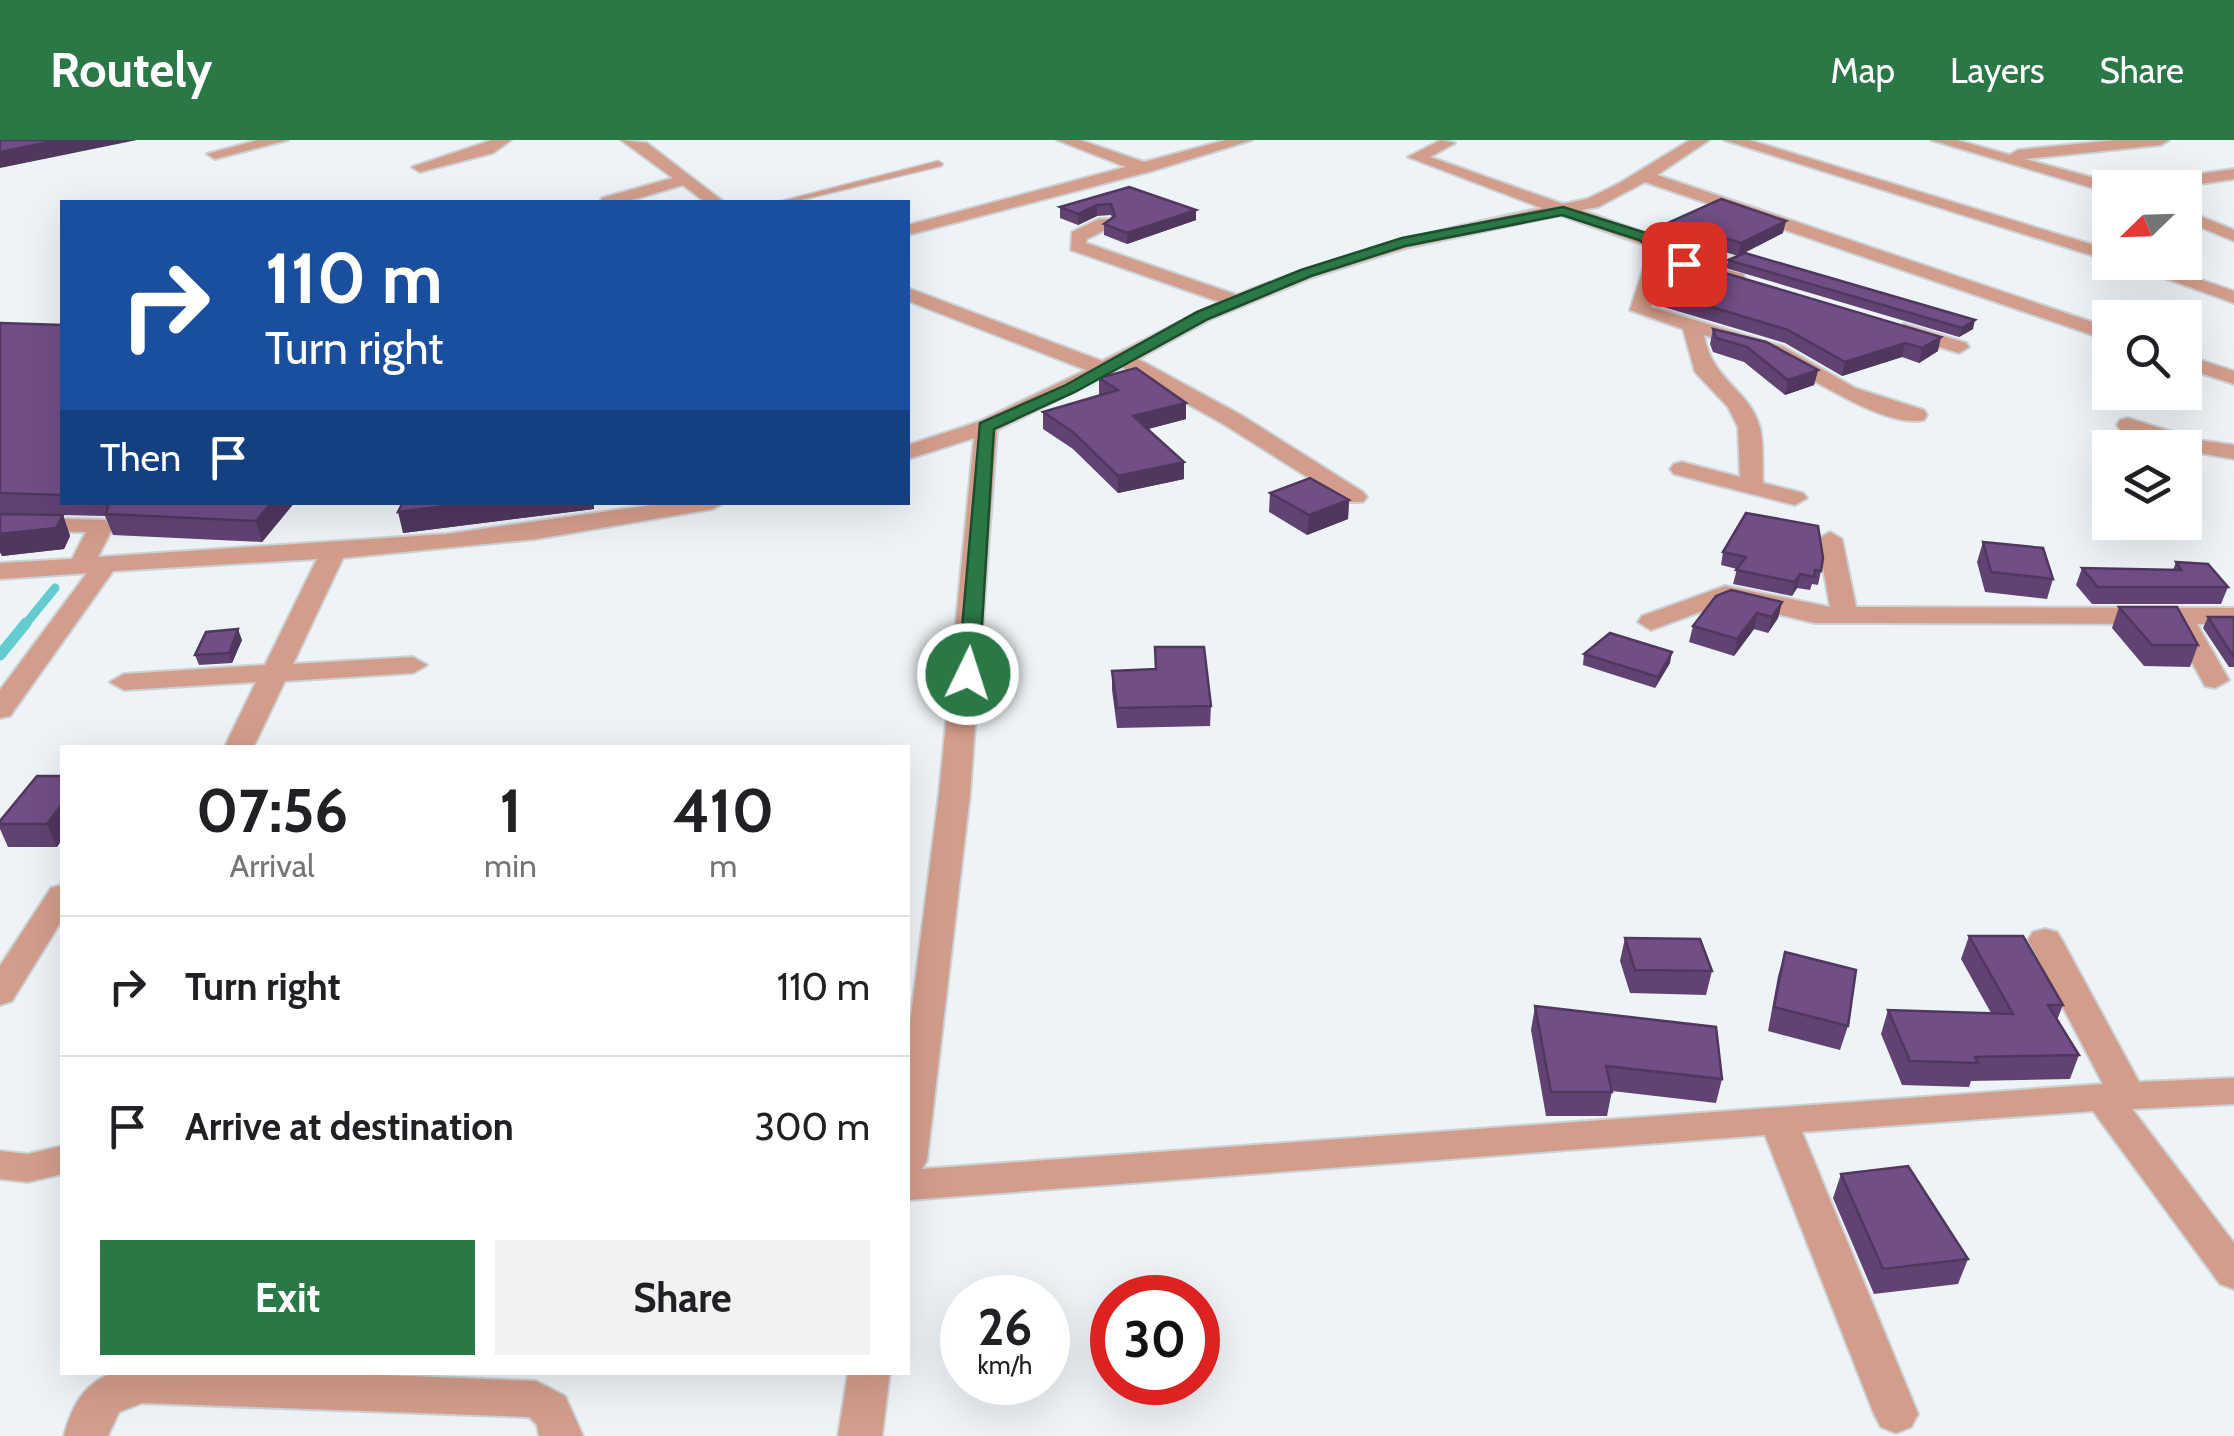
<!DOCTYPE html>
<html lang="en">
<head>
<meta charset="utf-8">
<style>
	:root { --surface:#fff; --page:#f2f2f2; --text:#202124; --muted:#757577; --line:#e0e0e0; --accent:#2b7847 }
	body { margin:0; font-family:Cabin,sans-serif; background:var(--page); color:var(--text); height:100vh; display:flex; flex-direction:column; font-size:38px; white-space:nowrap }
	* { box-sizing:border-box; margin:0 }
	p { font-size:32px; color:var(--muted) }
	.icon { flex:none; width:55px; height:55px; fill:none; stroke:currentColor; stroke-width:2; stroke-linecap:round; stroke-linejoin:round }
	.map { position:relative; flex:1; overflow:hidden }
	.panel { position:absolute; left:60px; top:605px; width:850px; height:630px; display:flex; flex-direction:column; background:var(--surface); border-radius:0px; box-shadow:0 10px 40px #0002 }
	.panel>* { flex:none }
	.banner { position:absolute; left:60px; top:60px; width:850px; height:305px; border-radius:0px; box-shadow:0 10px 40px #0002; background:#1a4fa0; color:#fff; overflow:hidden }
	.needle { width:65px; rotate:247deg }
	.buttons { position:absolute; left:2092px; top:30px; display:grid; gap:20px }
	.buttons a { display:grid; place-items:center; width:110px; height:110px; border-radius:0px; background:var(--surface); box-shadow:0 10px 40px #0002; font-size:50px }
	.speed { position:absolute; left:940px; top:1135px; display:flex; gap:20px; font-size:50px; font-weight:700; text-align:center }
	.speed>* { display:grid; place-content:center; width:130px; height:130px; border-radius:50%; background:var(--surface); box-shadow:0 10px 40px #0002; line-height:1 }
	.speed small { font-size:25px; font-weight:400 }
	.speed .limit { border:15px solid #d22; background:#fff; color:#111 }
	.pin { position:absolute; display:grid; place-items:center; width:85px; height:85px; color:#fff; margin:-42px; border-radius:20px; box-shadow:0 5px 15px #0006 }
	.me { position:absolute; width:110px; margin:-55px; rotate:4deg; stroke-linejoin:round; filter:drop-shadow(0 0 8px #0008) }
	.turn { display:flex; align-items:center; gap:35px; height:210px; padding:0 40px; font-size:45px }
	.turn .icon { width:130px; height:130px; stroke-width:2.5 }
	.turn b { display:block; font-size:70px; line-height:85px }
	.then { display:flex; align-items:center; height:95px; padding:0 40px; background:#0003; gap:20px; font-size:38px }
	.eta { display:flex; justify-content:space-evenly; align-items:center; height:170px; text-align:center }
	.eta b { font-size:60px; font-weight:700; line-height:70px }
	.primary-button { display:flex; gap:20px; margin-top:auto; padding:20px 40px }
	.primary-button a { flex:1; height:115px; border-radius:0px; background:var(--accent); color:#fff; font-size:40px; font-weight:700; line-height:115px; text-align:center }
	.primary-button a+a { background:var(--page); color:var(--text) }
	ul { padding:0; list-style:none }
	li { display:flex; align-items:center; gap:30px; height:140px; padding:0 40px; border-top:2px solid var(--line) }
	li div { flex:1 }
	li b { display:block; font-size:38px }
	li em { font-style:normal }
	header { display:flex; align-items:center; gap:60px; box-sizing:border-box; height:140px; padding:0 50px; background:var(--accent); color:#fff }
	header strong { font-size:48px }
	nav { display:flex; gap:55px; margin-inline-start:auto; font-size:35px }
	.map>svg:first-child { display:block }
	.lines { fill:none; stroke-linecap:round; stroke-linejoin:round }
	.stream-far1 { stroke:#64ccd0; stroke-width:9 }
	.stream { stroke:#64ccd0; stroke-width:11 }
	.service-casing { stroke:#ccd1d4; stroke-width:3 }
	.minor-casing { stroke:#ccd1d4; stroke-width:4 }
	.service { fill:#d39d8b; fill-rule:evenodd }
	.minor { fill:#d39d8b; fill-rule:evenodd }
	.wall { fill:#614373 }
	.shaded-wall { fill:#4f375e }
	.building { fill:#714e86; stroke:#4f375e; stroke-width:2.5 }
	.route { fill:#2b7847; stroke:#1c4e2e; stroke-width:2.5 }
</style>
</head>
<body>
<header>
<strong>Routely</strong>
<nav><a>Map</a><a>Layers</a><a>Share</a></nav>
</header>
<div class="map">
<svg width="2234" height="1296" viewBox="0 0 2234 1296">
	<rect width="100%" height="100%" fill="#eef3f7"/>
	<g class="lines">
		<!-- stream-far1 -->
		<polyline class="stream-far1" points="24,486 55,448"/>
		<!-- stream -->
		<polyline class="stream" points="0,515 26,483"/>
		<defs>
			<polygon id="service" points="938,21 943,24 941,26 793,62 778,62"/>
			<g id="minor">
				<polygon points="258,0 288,0 215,19 207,14"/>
				<polygon points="492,0 511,0 493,13 420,32 412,27"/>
				<polygon points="621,0 647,3 724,62 705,62 683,45 625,62 600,62 602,58 673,38"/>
				<polygon points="1057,0 1080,0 1144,22 1226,0 1252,0 1152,31 908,95 908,85 1126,27"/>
				<path d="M 1441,0 L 1455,3 L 1430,17 L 1563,64 L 1587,59 L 1618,44 L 1690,0 L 1709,0 L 1657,35 L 2110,188 L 2110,201 L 1645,42 L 1598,67 L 1581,70 L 1658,98 L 1664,114 L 1743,134 L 1745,138 L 1736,144 L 1663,124 L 1651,167 L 1784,207 L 1855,248 L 1924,270 L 1927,275 L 1924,280 C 1885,289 1806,234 1772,217 C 1752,207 1726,202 1704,195 C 1712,242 1750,249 1760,288 C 1764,304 1762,326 1763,343 L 1803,353 L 1807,358 L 1795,365 L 1674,334 L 1670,329 L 1674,324 L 1682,322 L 1740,337 L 1738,287 L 1728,267 L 1695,232 L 1683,189 L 1630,170 L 1647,117 L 1644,105 L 1560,75 L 1406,108 L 1313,137 L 1209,180 L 1138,219 L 1241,275 L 1363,352 L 1367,357 L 1363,362 L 1347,362 L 1225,285 L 1122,227 L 997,290 L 970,654 L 927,1020 L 922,1029 L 2103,944 L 2028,800 L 2033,792 L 2045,789 L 2057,792 L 2062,800 L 2139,942 L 2234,938 L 2234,964 L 2132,969 L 2234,1103 L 2234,1149 L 2220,1144 L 2093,971 L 1802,992 L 1918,1274 L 1911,1287 L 1896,1293 L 1881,1287 L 1874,1274 L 1765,995 L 908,1060 L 908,899 L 939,654 L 974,298 L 908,319 L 908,305 L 978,282 L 1086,230 L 908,161 L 908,148 L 1102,221 L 1220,162 L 1071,110 L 1072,92 L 1099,79 L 1111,79 L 1111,87 L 1087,99 L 1086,103 L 1237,155 C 1337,114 1437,90 1542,68 L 1408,17 Z"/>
				<polygon points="1724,0 1749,0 2110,110 2110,121"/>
				<polygon points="1931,0 1957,0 2010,15 2018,10 2116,0 2169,0 2161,5 2025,19 2116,44 2118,48 2110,48 2110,53"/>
				<polygon points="2234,29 2234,39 2173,48 2126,48 2134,43"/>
				<polygon points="2185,70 2234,90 2234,101 2185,81"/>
				<polygon points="2120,122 2149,122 2234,151 2234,163"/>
				<polygon points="1904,184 1966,203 1969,207 1959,213 1897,194 1894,190"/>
				<polygon points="2185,215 2234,231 2234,244 2185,228"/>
				<polygon points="2128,278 2198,300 2234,305 2234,319 2187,311 2120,290 2117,285 2120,280"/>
				<polygon points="673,362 725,362 713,369 536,399 343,418 293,524 413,517 427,525 413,533 285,541 253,608 224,608 256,542 124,550 110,542 124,534 265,525 317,419 113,431 10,576 0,578 0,550 87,433 0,439 0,423 72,419 86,392 0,391 0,377 105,380 112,389 98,417 447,394"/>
				<polygon points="1830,392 1842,399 1856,467 2234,468 2234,484 2197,484 2229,540 2215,548 2205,546 2171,484 1815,483 1727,462 1651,490 1638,482 1642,476 1725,446 1830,467 1818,399"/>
				<polygon points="62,745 62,780 12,861 0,865 0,826 51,748"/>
				<polygon points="62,1006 62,1034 28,1042 0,1039 0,1011 28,1014"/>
				<path d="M 115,1232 L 305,1232 L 536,1241 L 565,1256 L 583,1296 L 539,1296 L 537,1285 L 529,1277 L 142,1263 L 119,1272 L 108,1296 L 64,1296 C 72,1265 84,1243 115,1232 Z"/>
				<polygon points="848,1232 890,1232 882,1296 838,1296"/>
			</g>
		</defs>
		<!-- service casing -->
		<use href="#service" class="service-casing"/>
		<!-- minor casing -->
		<use href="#minor" class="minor-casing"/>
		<!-- service -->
		<use href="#service" class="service"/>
		<!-- minor -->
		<use href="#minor" class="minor"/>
	</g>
	<!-- wall -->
	<g class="wall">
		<polygon points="1129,47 1196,70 1196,80 1127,104 1104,95 1104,84 1112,78 1111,75 1097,76 1078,85 1060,78 1060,67"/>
		<polygon points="1670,82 1783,93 1738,116 1667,94"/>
		<polygon points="1728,120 1973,189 1959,197 1726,128"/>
		<polygon points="1701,126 1938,211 1919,223 1902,217 1842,236 1785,203 1657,165 1659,151"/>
		<polygon points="0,183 62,185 62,362 295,362 262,402 113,395 105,376 63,375 70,396 64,409 2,416 0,412"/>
		<polygon points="1713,189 1818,230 1814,245 1785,255 1744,222 1713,212 1710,204"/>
		<polygon points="1099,238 1186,279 1148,289 1184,339 1118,353 1073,309 1043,289 1043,272 1100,255 1099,254"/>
		<polygon points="1270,353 1349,360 1348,379 1307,395 1269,372"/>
		<polygon points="364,362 594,362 594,369 403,393 401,365"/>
		<polygon points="1983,402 2053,439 2047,459 1985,452 1977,422"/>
		<polygon points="1723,412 1821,431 1818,445 1812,444 1810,450 1797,448 1792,456 1733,444 1737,429 1721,425"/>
		<polygon points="2176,422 2228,447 2221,464 2092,464 2076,445 2082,428 2173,430"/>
		<polygon points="1782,462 1778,478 1768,493 1754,489 1734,516 1689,502 1693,486"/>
		<polygon points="2119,467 2198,505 2190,527 2144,526 2112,488"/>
		<polygon points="2208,477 2234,477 2234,527 2229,527 2203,488"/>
		<polygon points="242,500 232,523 199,525 195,515"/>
		<polygon points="1155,507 1211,566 1210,586 1117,588 1112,550 1112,531 1155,529"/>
		<polygon points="1584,514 1670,523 1655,548 1583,525"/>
		<polygon points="62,636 62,699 57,707 8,707 0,689 0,681"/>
		<polygon points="1969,796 2063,865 2057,880 2079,915 2070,939 1971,941 1969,947 1902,945 1881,894 1888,870 1991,873 1961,819"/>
		<polygon points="1625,798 1712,831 1706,855 1630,853 1620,821"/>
		<polygon points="1785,812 1848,886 1840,910 1768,891 1778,836"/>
		<polygon points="1535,866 1722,939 1716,963 1612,951 1607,976 1546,976 1531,890"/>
		<polygon points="1841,1034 1968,1119 1958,1144 1874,1154 1833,1058"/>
	</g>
	<!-- shaded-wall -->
	<g class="shaded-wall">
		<polygon points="59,0 137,0 0,28 0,12"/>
		<polygon points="1097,65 1097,76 1078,85 1078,74"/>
		<polygon points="1196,70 1196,80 1127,104 1127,93"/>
		<polygon points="1786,81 1783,93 1738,116 1741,103"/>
		<polygon points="1975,180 1973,189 1959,197 1962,188"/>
		<polygon points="1941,197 1938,211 1919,223 1922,208"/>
		<polygon points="1905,203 1902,217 1842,236 1845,222"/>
		<polygon points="1818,230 1814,245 1785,255 1788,240"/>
		<polygon points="1186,263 1186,279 1133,293 1133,276"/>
		<polygon points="1184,322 1184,339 1118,353 1118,336"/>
		<polygon points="1349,360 1348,379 1307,395 1309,375"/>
		<polygon points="272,362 295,362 262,402 256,381"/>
		<polygon points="477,362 594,362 594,369 403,393 398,372"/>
		<polygon points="63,375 70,396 64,409 2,416 0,412 0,394"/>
		<polygon points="1800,434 1797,448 1792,456 1795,442"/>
		<polygon points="1782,462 1778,478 1768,493 1772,477"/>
		<polygon points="1757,473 1754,489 1734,516 1737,499"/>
		<polygon points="238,489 242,500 232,523 229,513"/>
		<polygon points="1672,512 1670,523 1655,548 1658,537"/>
		<polygon points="62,664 62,699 57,707 47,684"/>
	</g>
	<!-- building -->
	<g class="building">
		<polygon points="0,0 59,0 0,12"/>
		<polygon points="1129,47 1196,70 1127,93 1104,84 1115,76 1111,64 1097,65 1078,74 1060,67"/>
		<polygon points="1721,59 1786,81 1741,103 1670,82"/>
		<polygon points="1745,113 1975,180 1962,188 1728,120"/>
		<polygon points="1701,126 1941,197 1922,208 1905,203 1845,222 1788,190 1659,151"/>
		<polygon points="0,183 62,185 62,355 0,353"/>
		<polygon points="1713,189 1766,202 1818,230 1788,240 1747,207 1716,198"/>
		<polygon points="1136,228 1186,263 1133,276 1184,322 1118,336 1073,292 1043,272 1118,250 1099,238"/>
		<polygon points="1310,338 1349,360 1309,375 1270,353"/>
		<polygon points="104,362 272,362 256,381 106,374 108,366"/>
		<polygon points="403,362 477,362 398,372"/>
		<polygon points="1746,373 1818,386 1823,418 1821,431 1815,430 1814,437 1800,434 1795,442 1736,430 1746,417 1723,412"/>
		<polygon points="0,374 63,375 56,388 0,394"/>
		<polygon points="1983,402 2043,408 2053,439 1991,432"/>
		<polygon points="2176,422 2208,424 2228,447 2098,447 2082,428 2181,430"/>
		<polygon points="1731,450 1782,462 1772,477 1757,473 1737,499 1693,486 1716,456"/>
		<polygon points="2119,467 2177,467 2198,505 2152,505"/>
		<polygon points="2208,477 2234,477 2234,516 2233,516"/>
		<polygon points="238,489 229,513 195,515 206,492"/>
		<polygon points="1610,493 1672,512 1658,537 1584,514"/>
		<polygon points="1155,507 1204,507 1211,566 1117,568 1112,531 1156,529"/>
		<polygon points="37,636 62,636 62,664 47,684 0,684 0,681"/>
		<polygon points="1969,796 2023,796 2063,865 2048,865 2079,915 1975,917 1978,923 1910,921 1888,870 2013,874"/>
		<polygon points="1625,798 1700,799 1712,831 1635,830"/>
		<polygon points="1785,812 1856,830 1848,886 1774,867"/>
		<polygon points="1535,866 1716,887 1722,939 1606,926 1612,952 1551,952"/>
		<polygon points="1908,1026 1968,1119 1883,1129 1841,1034"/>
	</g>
	<!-- route -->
	<polygon class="route" points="1563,67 1649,94 1661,102 1663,115 1691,124 1684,128 1651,120 1649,107 1639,100 1562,75 1405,106 1311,136 1208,179 1075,252 994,289 979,534 976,539 961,539 958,534 980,283 1064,246 1197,172 1301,130 1402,98"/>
</svg>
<div class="buttons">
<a><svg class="needle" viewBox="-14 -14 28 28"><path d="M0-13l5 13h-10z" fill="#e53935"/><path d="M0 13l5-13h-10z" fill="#757577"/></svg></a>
<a><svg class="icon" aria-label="search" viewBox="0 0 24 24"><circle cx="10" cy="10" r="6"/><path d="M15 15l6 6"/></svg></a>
<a><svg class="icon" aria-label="layers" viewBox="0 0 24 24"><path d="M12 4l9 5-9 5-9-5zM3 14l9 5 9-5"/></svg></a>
</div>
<div class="speed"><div>26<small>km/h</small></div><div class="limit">30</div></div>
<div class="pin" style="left:1684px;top:124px;background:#d93025"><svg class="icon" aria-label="arrive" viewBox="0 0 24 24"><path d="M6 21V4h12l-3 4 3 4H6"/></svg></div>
<svg class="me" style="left:968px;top:534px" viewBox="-20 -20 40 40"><circle r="17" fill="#2b7847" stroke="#fff" stroke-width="3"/><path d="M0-11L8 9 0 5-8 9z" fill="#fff"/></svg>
<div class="banner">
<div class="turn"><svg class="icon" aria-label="right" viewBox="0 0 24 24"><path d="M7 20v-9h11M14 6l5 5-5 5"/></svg><div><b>110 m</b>Turn right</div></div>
<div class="then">Then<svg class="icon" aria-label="arrive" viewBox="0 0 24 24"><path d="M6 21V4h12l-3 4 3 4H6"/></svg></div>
</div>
<section class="panel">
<div class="eta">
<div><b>07:56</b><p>Arrival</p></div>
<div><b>1</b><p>min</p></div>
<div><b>410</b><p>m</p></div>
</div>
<ul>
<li><svg class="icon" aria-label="right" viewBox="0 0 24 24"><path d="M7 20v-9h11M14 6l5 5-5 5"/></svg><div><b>Turn right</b></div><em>110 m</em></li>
<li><svg class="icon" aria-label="arrive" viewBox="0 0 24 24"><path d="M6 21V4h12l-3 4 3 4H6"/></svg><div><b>Arrive at destination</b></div><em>300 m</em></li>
</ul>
<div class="primary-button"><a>Exit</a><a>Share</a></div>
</section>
</div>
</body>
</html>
